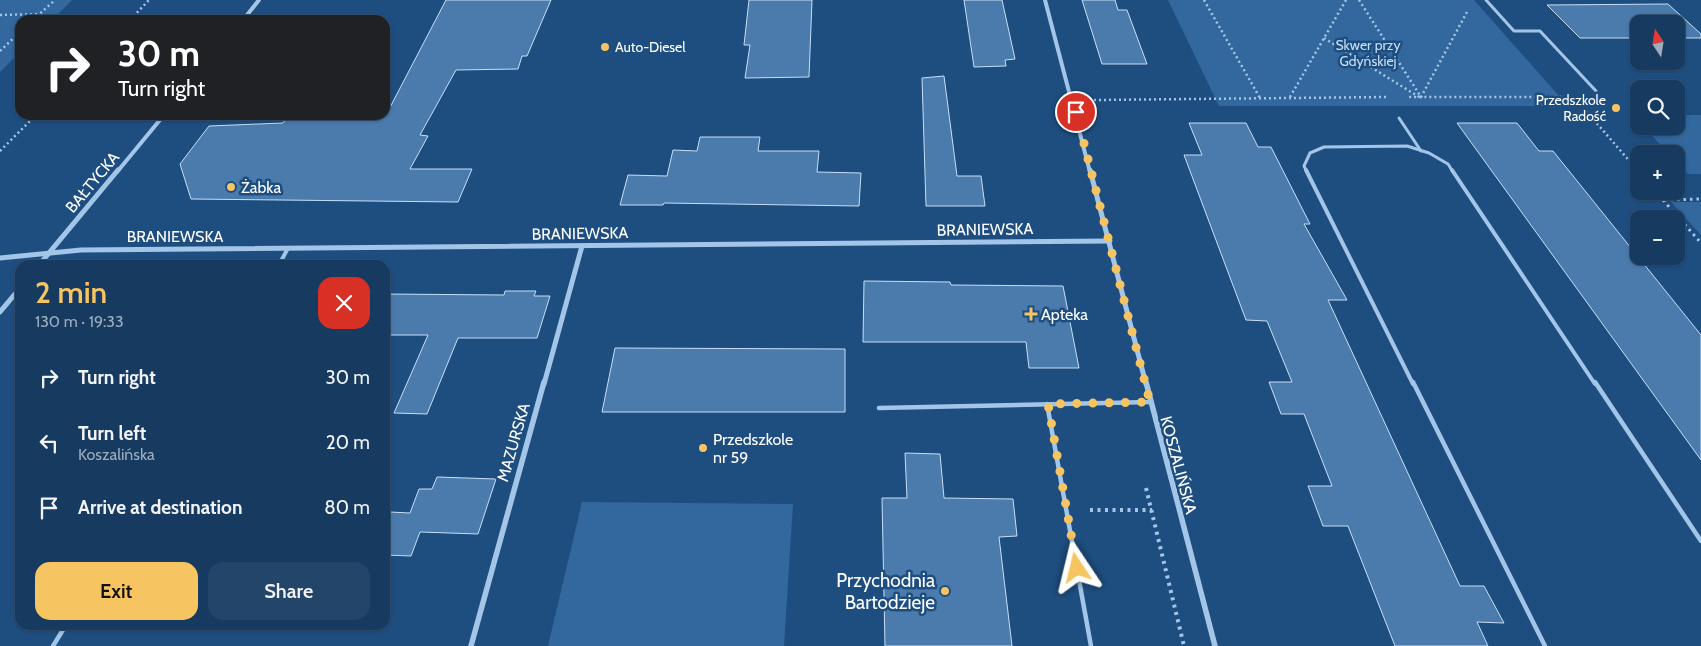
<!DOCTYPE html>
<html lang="en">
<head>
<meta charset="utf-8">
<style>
	:root { --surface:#163a60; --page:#234569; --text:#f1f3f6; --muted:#9eadbd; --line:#355475; --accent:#f7c462 }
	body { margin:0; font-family:Cabin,sans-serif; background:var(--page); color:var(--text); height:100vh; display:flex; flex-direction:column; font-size:19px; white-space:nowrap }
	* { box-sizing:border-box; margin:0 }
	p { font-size:16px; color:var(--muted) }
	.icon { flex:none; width:28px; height:28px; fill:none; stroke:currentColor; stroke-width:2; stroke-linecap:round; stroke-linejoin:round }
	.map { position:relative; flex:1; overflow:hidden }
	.details { position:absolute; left:15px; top:260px; width:375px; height:370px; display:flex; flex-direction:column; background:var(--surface); border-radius:15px; box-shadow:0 1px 4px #0004,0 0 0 1px var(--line) }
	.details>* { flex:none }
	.guide { position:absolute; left:15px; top:15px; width:375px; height:105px; border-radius:15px; box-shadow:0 1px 4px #0004,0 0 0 1px var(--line); background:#202124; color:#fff; overflow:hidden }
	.needle { width:32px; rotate:348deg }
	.controls { position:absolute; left:1630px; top:15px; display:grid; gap:10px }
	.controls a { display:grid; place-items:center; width:55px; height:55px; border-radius:10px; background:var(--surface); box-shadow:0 1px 4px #0004,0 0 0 1px var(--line); font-size:25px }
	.pin { position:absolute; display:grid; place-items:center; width:42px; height:42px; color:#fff; margin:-21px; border:2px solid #fff; border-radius:50%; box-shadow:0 1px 5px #0007 }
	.me { position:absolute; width:55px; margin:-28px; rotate:350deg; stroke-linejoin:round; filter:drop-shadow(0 0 4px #0008) }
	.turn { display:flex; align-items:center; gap:18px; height:105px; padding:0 20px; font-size:22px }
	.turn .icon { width:65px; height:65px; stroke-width:2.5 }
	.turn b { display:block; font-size:35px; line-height:42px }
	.round { display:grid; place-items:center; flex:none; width:52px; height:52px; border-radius:15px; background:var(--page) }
	.summary { display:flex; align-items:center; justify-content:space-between; height:85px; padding:0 20px }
	h1 { font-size:30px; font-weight:600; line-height:38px; color:var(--accent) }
	.cta { display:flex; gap:10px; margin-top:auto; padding:10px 20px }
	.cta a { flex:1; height:58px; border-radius:15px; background:var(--accent); color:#111; font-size:20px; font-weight:600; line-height:58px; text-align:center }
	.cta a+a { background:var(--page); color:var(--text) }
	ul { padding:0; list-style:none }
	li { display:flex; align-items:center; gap:15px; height:65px; padding:0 20px }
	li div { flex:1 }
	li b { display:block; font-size:19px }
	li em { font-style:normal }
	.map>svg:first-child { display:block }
	.green { fill:#32689e }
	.building { fill:#4a7bac; stroke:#c7dff6 }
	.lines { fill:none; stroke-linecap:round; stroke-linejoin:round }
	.path-far2 { stroke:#a3c6e8; stroke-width:2.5; stroke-dasharray:2 3; stroke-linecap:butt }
	.path-far1 { stroke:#a3c6e8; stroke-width:3; stroke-dasharray:2.5 4; stroke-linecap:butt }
	.path { stroke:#a3c6e8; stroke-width:4; stroke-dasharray:3 4.5; stroke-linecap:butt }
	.lane-far2 { stroke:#a3c6e8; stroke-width:3 }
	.lane-far1 { stroke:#a3c6e8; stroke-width:4 }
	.lane { stroke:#a3c6e8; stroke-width:4.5 }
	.street-far2 { stroke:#a3c6e8; stroke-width:4 }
	.street-far1 { stroke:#a3c6e8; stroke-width:5 }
	.street { stroke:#a3c6e8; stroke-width:5.5 }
	.route { stroke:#f7c462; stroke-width:9; stroke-dasharray:0 16.2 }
	.poi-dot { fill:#f7c462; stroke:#1e4e80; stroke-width:2 }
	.labels { text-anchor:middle; stroke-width:5; stroke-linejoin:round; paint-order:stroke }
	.far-park-label { font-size:14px; fill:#c7dff6; stroke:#1e4e80 }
	.far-poi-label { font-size:14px; fill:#fff; stroke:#1e4e80; text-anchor:start }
	.street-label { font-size:16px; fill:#fff; stroke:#1e4e80 }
	.poi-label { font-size:16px; fill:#fff; stroke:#1e4e80; text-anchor:start }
	.near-poi-label { font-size:19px; fill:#fff; stroke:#1e4e80; text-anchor:end }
</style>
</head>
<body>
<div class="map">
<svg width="1701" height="646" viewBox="0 0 1701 646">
	<rect width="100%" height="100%" fill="#1e4e80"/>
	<!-- green -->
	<g class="green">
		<polygon points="0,0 72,0 52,20 20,20 20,52 0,72"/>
		<polygon points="1168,0 1474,0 1568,106 1219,106"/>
		<polygon points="1676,115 1701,115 1701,174 1688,174 1676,162 1676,154 1669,154 1643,126 1676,126"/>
		<polygon points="1671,202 1701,202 1701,235"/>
		<polygon points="582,502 793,504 784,646 548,646"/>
	</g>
	<!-- building -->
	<g class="building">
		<polygon points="446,0 551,0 527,56 522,56 518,69 456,70 420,135 428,136 410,169 472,169 458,202 191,199 180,164 209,126 283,123 289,115 386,115"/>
		<polygon points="749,0 812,0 809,77 745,78 750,45 744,45"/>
		<polygon points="964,0 1002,0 1015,59 1005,60 1006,66 974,67"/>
		<polygon points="1082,0 1115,0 1118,10 1127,10 1147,64 1102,64"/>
		<polygon points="1668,4 1701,34 1701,38 1676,38 1676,24 1639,24 1639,38 1580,38 1547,5"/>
		<polygon points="944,76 957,176 981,176 985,206 926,206 922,78"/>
		<polygon points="1189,123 1246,123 1258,147 1271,147 1310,224 1304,224 1347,300 1328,300 1460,586 1484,586 1504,623 1477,622 1488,646 1395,646 1348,526 1323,526 1308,486 1332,486 1304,414 1281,414 1269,382 1292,382 1267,321 1246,320 1184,155 1202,155"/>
		<polygon points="1457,123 1517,123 1539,151 1553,151 1701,335 1701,460"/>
		<polygon points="700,137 760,137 758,151 819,151 817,172 861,173 859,206 664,203 663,205 620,205 628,175 667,176 673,150 697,151"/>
		<polygon points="864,281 950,282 951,285 1063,286 1079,368 1029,368 1026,342 863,342"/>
		<polygon points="505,291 536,291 534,296 550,296 537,338 458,338 427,414 394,413 428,335 385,335 385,294 504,295"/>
		<polygon points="615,348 845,349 845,412 602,412"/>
		<polygon points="905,453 940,454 944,498 1013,499 1017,536 999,537 1012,646 885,646 882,498 907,498"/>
		<polygon points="437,477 496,479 478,534 420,532 411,556 385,555 385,524 390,512 410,513 419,489 432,489"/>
	</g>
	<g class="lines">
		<!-- path-far2 -->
		<g class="path-far2">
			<polyline points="1204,0 1260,98"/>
			<polyline points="1359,0 1421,97 1409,97"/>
			<polyline points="1467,12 1421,97 1570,97"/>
			<polyline points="0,15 40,14"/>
			<polyline points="33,20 55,0"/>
			<polyline points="130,20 149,0"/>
			<polyline points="1324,38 1419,97"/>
			<polyline points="0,51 20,32"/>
			<polyline points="1290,97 1346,0"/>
			<polyline points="1094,100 1388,97"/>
			<polyline points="1587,112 1639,172"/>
			<polyline points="0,151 36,115"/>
		</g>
		<!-- path-far1 -->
		<g class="path-far1">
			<polyline points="1638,170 1639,172"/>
			<polyline points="1655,191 1663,200 1701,199"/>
			<polyline points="1663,200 1701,243"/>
		</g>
		<!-- path -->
		<g class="path">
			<polyline points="1146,488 1184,646"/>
			<polyline points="1090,510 1152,510"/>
		</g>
		<!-- lane-far2 -->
		<g class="lane-far2">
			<polyline points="1486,0 1514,31 1540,31 1596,91"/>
			<polyline points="1399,118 1421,151"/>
			<polyline points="1307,172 1304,166 1310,153 1324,147 1407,146 1429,153 1448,164 1453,172"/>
		</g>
		<!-- lane-far1 -->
		<g class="lane-far1">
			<polyline points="1306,170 1413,384"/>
			<polyline points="1452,170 1595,384"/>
			<polyline points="279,265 288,248"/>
		</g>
		<!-- lane -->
		<g class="lane">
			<polyline points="1413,382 1545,646"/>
			<polyline points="1595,382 1701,541"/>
			<polyline points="1047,404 1091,646"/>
			<polyline points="879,408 1150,402"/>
			<polyline points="53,646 66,625"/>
		</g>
		<!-- street-far2 -->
		<g class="street-far2">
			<polyline points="1045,0 1090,172"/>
			<polyline points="243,20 259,0"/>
			<polyline points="117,172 164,115"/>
		</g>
		<!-- street-far1 -->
		<g class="street-far1">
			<polyline points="1090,170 1146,384"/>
			<polyline points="0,258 81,250 1110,241"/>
			<polyline points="39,265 118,170"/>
			<polyline points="0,312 20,288"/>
			<polyline points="544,384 582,246"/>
		</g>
		<!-- street -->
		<g class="street">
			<polyline points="1146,382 1215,646"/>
			<polyline points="471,646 544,382"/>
		</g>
	</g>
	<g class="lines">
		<!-- route -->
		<polyline class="route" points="1076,112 1150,402 1048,404 1077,568"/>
	</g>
	<!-- markers -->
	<g class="poi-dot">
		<circle cx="605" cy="47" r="5"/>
		<circle cx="1616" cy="108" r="5"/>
		<circle cx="231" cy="187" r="5"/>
		<path d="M1028.5 306.5h5v5h5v5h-5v5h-5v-5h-5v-5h5z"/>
		<circle cx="703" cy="448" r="5"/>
		<circle cx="945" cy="591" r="5"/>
	</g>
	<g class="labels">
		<!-- far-park labels -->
		<g class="far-park-label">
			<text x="1368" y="50">Skwer przy<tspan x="1368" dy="16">Gdyńskiej</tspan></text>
		</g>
		<!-- far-poi labels -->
		<g class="far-poi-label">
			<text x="615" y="52">Auto-Diesel</text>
			<text x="1606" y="105" text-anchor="end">Przedszkole<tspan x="1606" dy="16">Radość</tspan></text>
		</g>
		<!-- street labels -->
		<g class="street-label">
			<text transform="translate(92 182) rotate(-50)" y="6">BAŁTYCKA</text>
			<text transform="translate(985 229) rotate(-1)" y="6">BRANIEWSKA</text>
			<text transform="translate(580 233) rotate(-1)" y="6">BRANIEWSKA</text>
			<text x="175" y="242">BRANIEWSKA</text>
			<text transform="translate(513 442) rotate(-74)" y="6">MAZURSKA</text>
			<text transform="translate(1179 465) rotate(75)" y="6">KOSZALIŃSKA</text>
		</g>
		<!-- poi labels -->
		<g class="poi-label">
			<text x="241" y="193">Żabka</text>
			<text x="1041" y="320">Apteka</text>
			<text x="713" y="445">Przedszkole<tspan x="713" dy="18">nr 59</tspan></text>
		</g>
		<!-- near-poi labels -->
		<g class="near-poi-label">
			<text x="935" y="587">Przychodnia<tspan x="935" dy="22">Bartodzieje</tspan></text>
		</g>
	</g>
</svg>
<div class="controls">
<a><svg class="needle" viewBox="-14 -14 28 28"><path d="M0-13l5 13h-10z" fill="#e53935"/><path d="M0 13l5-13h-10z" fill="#9eadbd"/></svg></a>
<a><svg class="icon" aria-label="search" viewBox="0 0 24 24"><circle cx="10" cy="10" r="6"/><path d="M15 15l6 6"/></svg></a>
<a>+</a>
<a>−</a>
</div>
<div class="pin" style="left:1076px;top:112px;background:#d93025"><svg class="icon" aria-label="arrive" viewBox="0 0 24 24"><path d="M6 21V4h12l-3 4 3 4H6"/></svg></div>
<svg class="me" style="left:1077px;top:568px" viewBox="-20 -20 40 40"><path d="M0-17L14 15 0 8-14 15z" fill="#f7c462" stroke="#fff" stroke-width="4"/></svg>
<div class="guide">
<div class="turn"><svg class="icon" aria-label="right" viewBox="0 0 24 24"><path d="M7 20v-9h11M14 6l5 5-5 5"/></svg><div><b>30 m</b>Turn right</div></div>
</div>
<section class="details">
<div class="summary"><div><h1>2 min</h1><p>130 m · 19:33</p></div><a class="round" style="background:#d93025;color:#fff"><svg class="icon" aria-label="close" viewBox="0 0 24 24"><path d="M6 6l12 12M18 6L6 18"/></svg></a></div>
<ul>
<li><svg class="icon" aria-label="right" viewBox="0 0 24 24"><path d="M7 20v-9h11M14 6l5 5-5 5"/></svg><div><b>Turn right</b></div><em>30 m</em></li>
<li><svg class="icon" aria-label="left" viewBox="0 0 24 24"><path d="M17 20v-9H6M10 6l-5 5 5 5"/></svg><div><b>Turn left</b><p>Koszalińska</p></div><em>20 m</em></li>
<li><svg class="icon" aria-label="arrive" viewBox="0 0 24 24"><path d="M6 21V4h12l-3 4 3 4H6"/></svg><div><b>Arrive at destination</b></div><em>80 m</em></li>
</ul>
<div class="cta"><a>Exit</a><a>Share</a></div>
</section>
</div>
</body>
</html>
